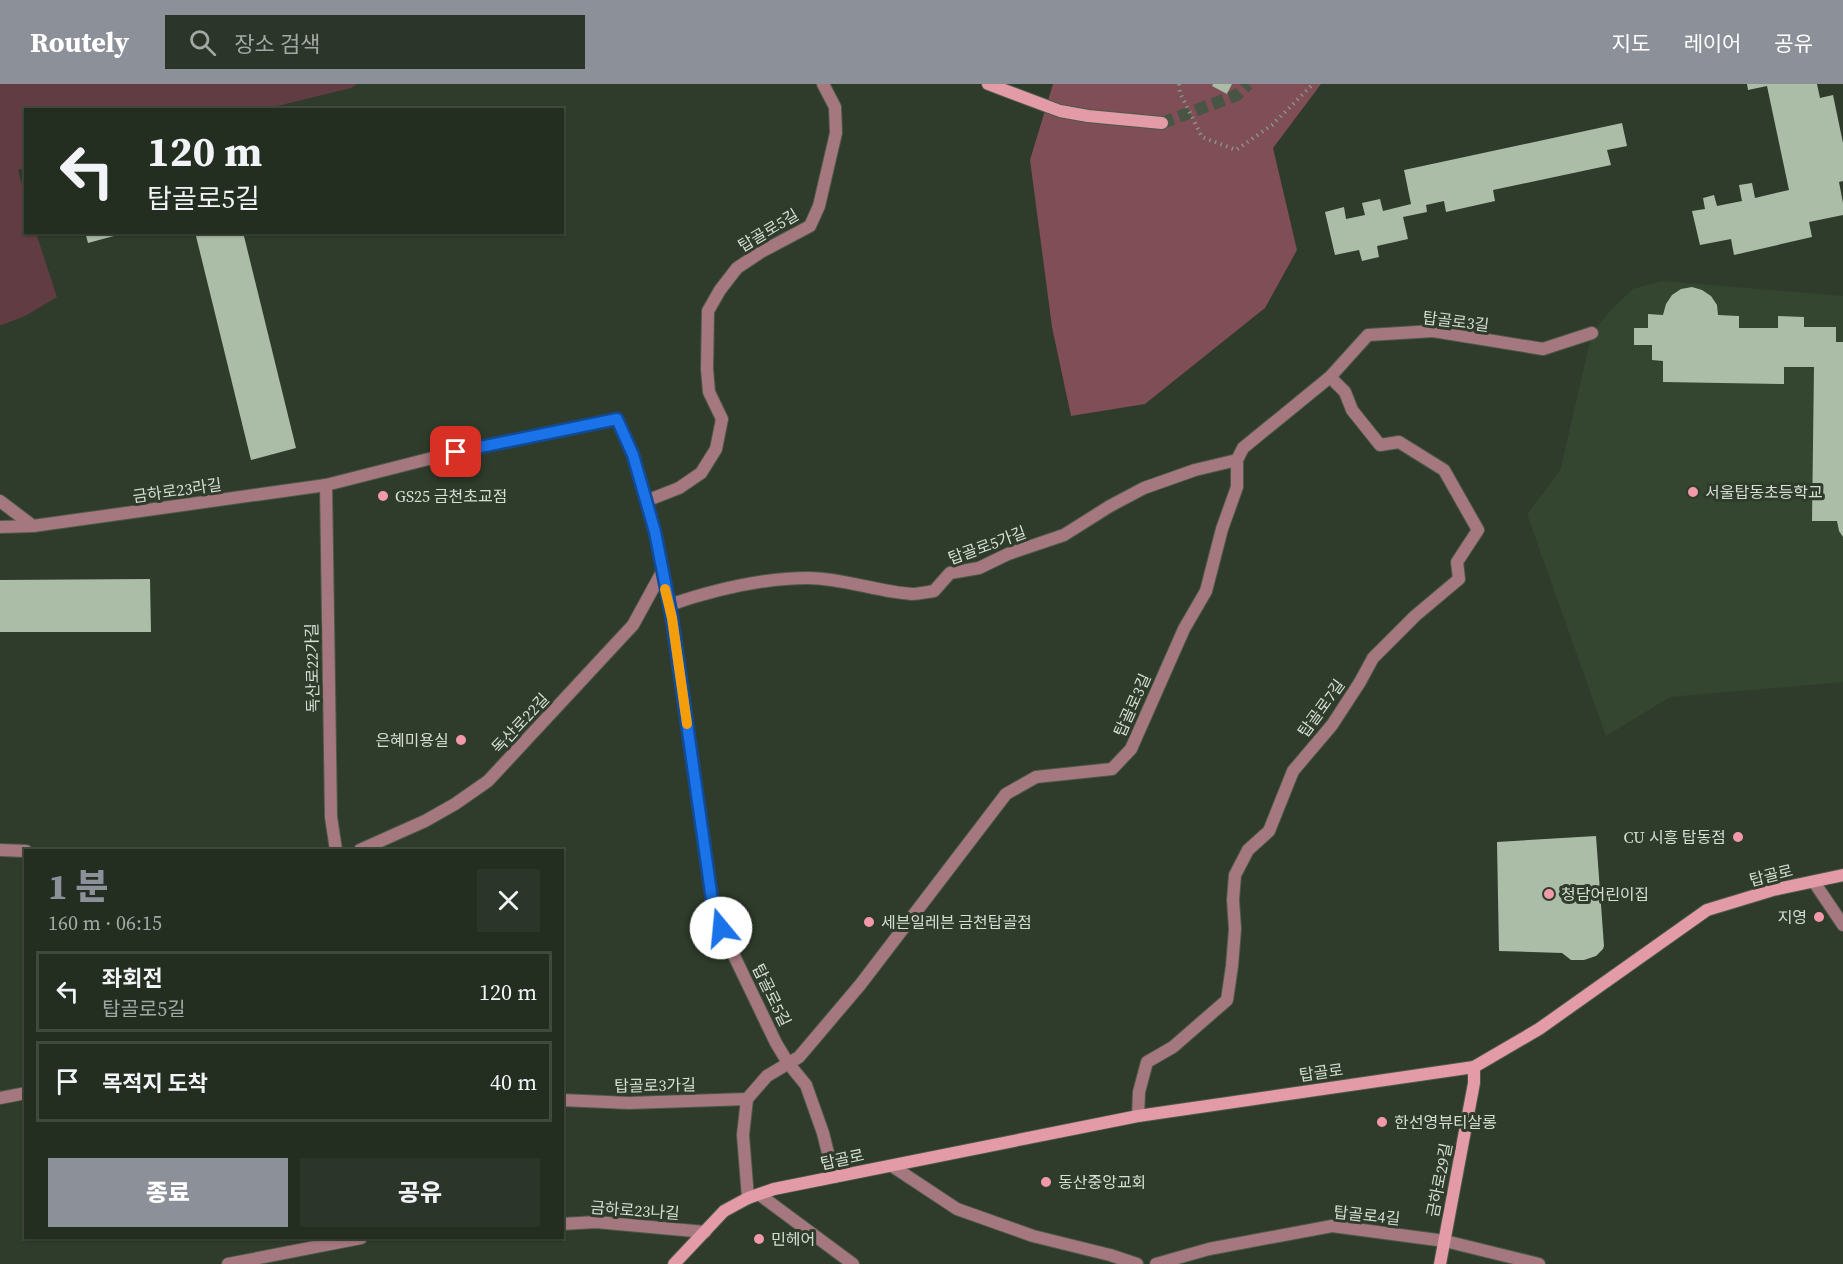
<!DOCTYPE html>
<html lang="ko">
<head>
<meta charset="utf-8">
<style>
	:root { --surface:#232d20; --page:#2b3529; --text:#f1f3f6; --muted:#a3a8a5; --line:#40493e; --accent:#8c9099 }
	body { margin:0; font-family:"Source Serif 4","Noto Sans KR",serif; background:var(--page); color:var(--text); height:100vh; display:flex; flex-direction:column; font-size:22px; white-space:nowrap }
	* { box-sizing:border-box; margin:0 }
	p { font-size:20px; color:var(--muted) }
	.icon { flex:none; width:33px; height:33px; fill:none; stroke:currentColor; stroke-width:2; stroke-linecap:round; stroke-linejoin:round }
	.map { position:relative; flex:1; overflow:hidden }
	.details { position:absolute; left:24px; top:765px; width:540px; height:390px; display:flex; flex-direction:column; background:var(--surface); border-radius:0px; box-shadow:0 2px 4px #0004,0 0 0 2px var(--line) }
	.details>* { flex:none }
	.banner { position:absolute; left:24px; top:24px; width:540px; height:126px; border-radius:0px; box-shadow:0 2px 4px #0004,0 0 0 2px var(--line); background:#232d20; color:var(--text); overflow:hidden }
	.pin { position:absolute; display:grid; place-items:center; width:51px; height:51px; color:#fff; margin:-26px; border-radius:12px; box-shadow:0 3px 9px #0006 }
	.me { position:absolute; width:66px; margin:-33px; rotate:343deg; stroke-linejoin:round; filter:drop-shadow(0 0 4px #0008) }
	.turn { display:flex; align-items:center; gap:21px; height:126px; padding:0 24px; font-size:27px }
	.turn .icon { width:78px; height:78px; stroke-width:2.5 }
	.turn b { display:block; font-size:42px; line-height:51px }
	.round { display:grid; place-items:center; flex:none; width:63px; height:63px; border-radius:0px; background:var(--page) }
	.headline { display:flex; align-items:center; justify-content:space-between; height:102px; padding:0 24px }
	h1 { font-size:36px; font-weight:800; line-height:45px; color:var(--accent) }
	.primary-button { display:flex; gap:12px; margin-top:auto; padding:12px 24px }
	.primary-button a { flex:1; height:69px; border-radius:0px; background:var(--accent); color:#fff; font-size:24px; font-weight:800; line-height:69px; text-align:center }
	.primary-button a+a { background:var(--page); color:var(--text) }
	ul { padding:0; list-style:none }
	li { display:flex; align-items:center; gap:18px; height:81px; margin:0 12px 9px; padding:0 12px; border:3px solid var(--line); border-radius:0px }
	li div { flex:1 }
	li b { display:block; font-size:22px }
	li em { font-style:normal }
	header { display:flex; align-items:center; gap:36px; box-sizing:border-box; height:84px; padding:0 30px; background:var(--accent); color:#fff }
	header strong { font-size:28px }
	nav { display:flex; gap:33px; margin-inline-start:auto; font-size:21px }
	.search { width:420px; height:54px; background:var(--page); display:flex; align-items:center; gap:15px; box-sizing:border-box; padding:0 21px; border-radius:0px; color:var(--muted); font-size:22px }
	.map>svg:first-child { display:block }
	.built { fill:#34462f }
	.green { fill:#613c42 }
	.forest { fill:#7f4e56 }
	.building { fill:#abbca7 }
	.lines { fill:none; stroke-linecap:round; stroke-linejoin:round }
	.secondary-tunnel { stroke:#485444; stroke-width:12; stroke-dasharray:12 6; stroke-linecap:butt }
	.lane-casing { stroke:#4d5949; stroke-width:14 }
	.street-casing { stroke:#4d5949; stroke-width:14 }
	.secondary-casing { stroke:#4d5949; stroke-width:14 }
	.path { stroke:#899386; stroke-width:4; stroke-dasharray:1.5 4.5; stroke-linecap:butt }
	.lane { stroke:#a5787f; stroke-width:12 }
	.street { stroke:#a5787f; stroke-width:12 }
	.secondary { stroke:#e29ba7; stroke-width:12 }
	.route-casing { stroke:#114b97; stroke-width:15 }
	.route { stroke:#1a73e8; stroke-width:10 }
	.slow { stroke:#f59e0b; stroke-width:10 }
	.poi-dot { fill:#f39aaa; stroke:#2f3c2b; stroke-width:2 }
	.labels { text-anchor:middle; stroke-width:6; stroke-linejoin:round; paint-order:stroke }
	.street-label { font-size:16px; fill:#d6ded4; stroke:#2f3c2b }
	.poi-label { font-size:16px; fill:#d6ded4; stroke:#2f3c2b; text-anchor:start }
</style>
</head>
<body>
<header>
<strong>Routely</strong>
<div class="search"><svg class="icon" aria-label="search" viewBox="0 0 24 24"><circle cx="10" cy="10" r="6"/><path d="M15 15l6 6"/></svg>장소 검색</div>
<nav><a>지도</a><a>레이어</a><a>공유</a></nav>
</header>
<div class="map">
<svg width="1843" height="1180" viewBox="0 0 1843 1180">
	<rect width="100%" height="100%" fill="#2f3c2b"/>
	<!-- built -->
	<polygon class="built" points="1661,197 1843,212 1843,598 1670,613 1606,652 1527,430 1560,387 1592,249 1610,227 1633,205"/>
	<!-- green -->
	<polygon class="green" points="0,0 357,0 351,4 265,25 26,26 25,84 18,86 25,111 26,148 36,149 57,213 25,232 2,241 0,241"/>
	<!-- forest -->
	<polygon class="forest" points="1053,0 1321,0 1273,64 1297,166 1265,224 1145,320 1071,332 1052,243 1030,76"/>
	<!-- building -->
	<g class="building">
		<polygon points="1213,0 1232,0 1227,10 1212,2"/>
		<polygon points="1747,0 1817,0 1820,14 1833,11 1843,59 1843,97 1839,98 1843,119 1843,131 1809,138 1812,153 1734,171 1731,155 1700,161 1692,127 1705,125 1703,114 1714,111 1717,122 1742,117 1739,101 1752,99 1755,114 1789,106 1767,2 1748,6"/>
		<polygon points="1622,39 1627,62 1607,66 1611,81 1493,106 1495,117 1446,128 1444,117 1426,121 1427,128 1403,133 1408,155 1377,162 1379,173 1362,177 1359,166 1335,171 1325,128 1344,123 1346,135 1365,131 1362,119 1380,115 1383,127 1411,120 1404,86"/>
		<polygon points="85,148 125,148 125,149 88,159"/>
		<polygon points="195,148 243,148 296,364 251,376"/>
		<polygon points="1692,203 1702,206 1711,212 1717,221 1718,231 1739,232 1739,244 1778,244 1778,232 1804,233 1804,243 1836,243 1836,258 1843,258 1843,453 1839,447 1837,437 1812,437 1814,283 1784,283 1784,300 1663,298 1663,277 1652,276 1652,261 1634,261 1634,244 1648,244 1648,230 1663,231 1666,220 1672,211 1681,205"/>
		<polygon points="150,495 151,548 0,548 0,496"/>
		<polygon points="1596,752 1604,862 1603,865 1596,872 1584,876 1571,876 1562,869 1499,867 1497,758"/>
	</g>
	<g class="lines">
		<!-- secondary-tunnel -->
		<polyline class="secondary-tunnel" points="1162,39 1237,11 1248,0"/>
		<defs>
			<polyline id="lane" points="0,417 33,442"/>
			<g id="street">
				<polyline points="326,401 331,733 336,766"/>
				<polyline points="646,417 679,404 701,389 716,365 722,335 709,308 707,285 708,227 720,206 737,184 761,168 810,142 819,122 836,49 835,23 823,0"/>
				<polyline points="0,443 33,442 326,401 456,368 617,335 633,371 655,448 672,535 714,830 776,959 788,979 806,1001 823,1049 834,1093"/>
				<path d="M 669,521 C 713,506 760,494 808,494 C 843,494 878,508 912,510 C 919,510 927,508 934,507 L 950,489 L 979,484 L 1008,470 L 1064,451 L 1110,422 L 1144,404 L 1195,386 L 1237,376"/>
				<polyline points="0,766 26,767"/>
				<polyline points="360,766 425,737 455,720 488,697 633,541 662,488"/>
				<polyline points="1814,798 1843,841"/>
				<polyline points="0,1014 26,1009"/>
				<polyline points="562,1016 629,1019 747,1015"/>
				<polyline points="1138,1032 1139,1008 1147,978 1173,963 1227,916 1232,882 1235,845 1233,816 1235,791 1248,766 1269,747 1293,687 1332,641 1360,598 1373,574 1415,532 1459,495 1457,478 1478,446 1444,386 1399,358 1380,361 1352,326 1345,308 1330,293"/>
				<polyline points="892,1082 957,1125 1033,1152 1110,1171 1137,1180"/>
				<polyline points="760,1111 853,1180"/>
				<polyline points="748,1114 743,1051 747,1015 767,992 799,973 860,901 1006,710 1036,693 1112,685 1131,665 1184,545 1206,507 1222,445 1237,403 1237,376 1243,364 1330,293 1368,251 1433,247 1543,265 1592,249"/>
				<polyline points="562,1140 596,1138 705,1148"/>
				<polyline points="228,1180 361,1154"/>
				<polyline points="1156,1180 1209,1165 1332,1142 1445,1157 1539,1180"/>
			</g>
			<g id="secondary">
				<polyline points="988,0 1060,27 1088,32 1162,39"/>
				<polyline points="674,1180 724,1127 748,1114 774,1105 1138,1032 1474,983 1539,945 1707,826 1773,806 1843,791"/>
				<polyline points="1440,1180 1474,999 1474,983"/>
			</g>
		</defs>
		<!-- lane casing -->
		<use href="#lane" class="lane-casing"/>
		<!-- street casing -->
		<use href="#street" class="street-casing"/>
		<!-- secondary casing -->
		<use href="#secondary" class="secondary-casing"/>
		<!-- path -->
		<polyline class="path" points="1179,0 1180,9 1202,53 1236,66 1272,41 1313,0"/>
		<!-- lane -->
		<use href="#lane" class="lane"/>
		<!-- street -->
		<use href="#street" class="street"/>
		<!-- secondary -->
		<use href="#secondary" class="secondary"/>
	</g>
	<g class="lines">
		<defs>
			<polyline id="route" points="456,368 617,335 633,371 655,448 672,534 714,830 721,844"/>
		</defs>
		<!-- route casing -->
		<use href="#route" class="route-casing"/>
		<!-- route -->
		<use href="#route" class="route"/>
		<!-- slow -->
		<polyline class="slow" points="665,505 672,534 687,640"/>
	</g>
	<!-- markers -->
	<g class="poi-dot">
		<circle cx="1693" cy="408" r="6"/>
		<circle cx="383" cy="412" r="6"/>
		<circle cx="461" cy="656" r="6"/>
		<circle cx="1738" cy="753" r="6"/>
		<circle cx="1549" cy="810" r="6"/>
		<circle cx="1819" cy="833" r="6"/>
		<circle cx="869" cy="838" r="6"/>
		<circle cx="1382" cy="1038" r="6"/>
		<circle cx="1046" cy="1098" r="6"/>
		<circle cx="759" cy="1155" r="6"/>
	</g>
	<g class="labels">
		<!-- street labels -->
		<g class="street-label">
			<text transform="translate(768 146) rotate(-31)" y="6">탑골로5길</text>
			<text transform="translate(1456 237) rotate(7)" y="6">탑골로3길</text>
			<text transform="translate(177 406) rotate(-8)" y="6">금하로23라길</text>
			<text transform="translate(987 461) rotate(-20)" y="6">탑골로5가길</text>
			<text transform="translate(312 584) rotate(-91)" y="6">독산로22가길</text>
			<text transform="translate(1132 621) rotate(-66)" y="6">탑골로3길</text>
			<text transform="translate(1321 624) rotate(-54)" y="6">탑골로7길</text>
			<text transform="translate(520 639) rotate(-47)" y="6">독산로22길</text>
			<text transform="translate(1771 791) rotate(-14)" y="6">탑골로</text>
			<text transform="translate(772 911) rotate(64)" y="6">탑골로5길</text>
			<text transform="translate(1321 988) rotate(-8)" y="6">탑골로</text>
			<text transform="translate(655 1001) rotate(-1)" y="6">탑골로3가길</text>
			<text transform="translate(842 1075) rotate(-12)" y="6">탑골로</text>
			<text transform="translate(1439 1096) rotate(-79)" y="6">금하로29길</text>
			<text transform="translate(635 1126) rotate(4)" y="6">금하로23나길</text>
			<text transform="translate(1367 1131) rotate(6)" y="6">탑골로4길</text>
		</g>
		<!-- poi labels -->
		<g class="poi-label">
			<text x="1705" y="414">서울탑동초등학교</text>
			<text x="395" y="418">GS25 금천초교점</text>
			<text x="449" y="662" text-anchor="end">은혜미용실</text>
			<text x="1726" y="759" text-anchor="end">CU 시흥 탑동점</text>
			<text x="1561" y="816">청담어린이집</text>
			<text x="1807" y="839" text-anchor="end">지영</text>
			<text x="881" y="844">세븐일레븐 금천탑골점</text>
			<text x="1394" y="1044">한선영뷰티살롱</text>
			<text x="1058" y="1104">동산중앙교회</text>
			<text x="771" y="1161">민헤어</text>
		</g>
	</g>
</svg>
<div class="pin" style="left:456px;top:368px;background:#d93025"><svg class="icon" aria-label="arrive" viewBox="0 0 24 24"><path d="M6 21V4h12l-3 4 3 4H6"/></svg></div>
<svg class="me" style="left:721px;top:844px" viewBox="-20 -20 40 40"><circle r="19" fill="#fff"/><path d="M0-13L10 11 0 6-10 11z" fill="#1a73e8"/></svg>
<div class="banner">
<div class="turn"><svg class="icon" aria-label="left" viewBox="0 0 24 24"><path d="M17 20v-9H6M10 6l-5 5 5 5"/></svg><div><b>120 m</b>탑골로5길</div></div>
</div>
<section class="details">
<div class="headline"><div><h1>1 분</h1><p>160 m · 06:15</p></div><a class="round"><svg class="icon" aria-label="close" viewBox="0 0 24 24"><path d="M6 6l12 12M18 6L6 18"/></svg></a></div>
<ul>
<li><svg class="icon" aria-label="left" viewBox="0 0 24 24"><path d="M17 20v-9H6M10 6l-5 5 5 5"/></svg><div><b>좌회전</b><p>탑골로5길</p></div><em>120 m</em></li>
<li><svg class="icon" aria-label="arrive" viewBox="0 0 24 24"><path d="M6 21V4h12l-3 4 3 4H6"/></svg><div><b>목적지 도착</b></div><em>40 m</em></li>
</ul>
<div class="primary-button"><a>종료</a><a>공유</a></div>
</section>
</div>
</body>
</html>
